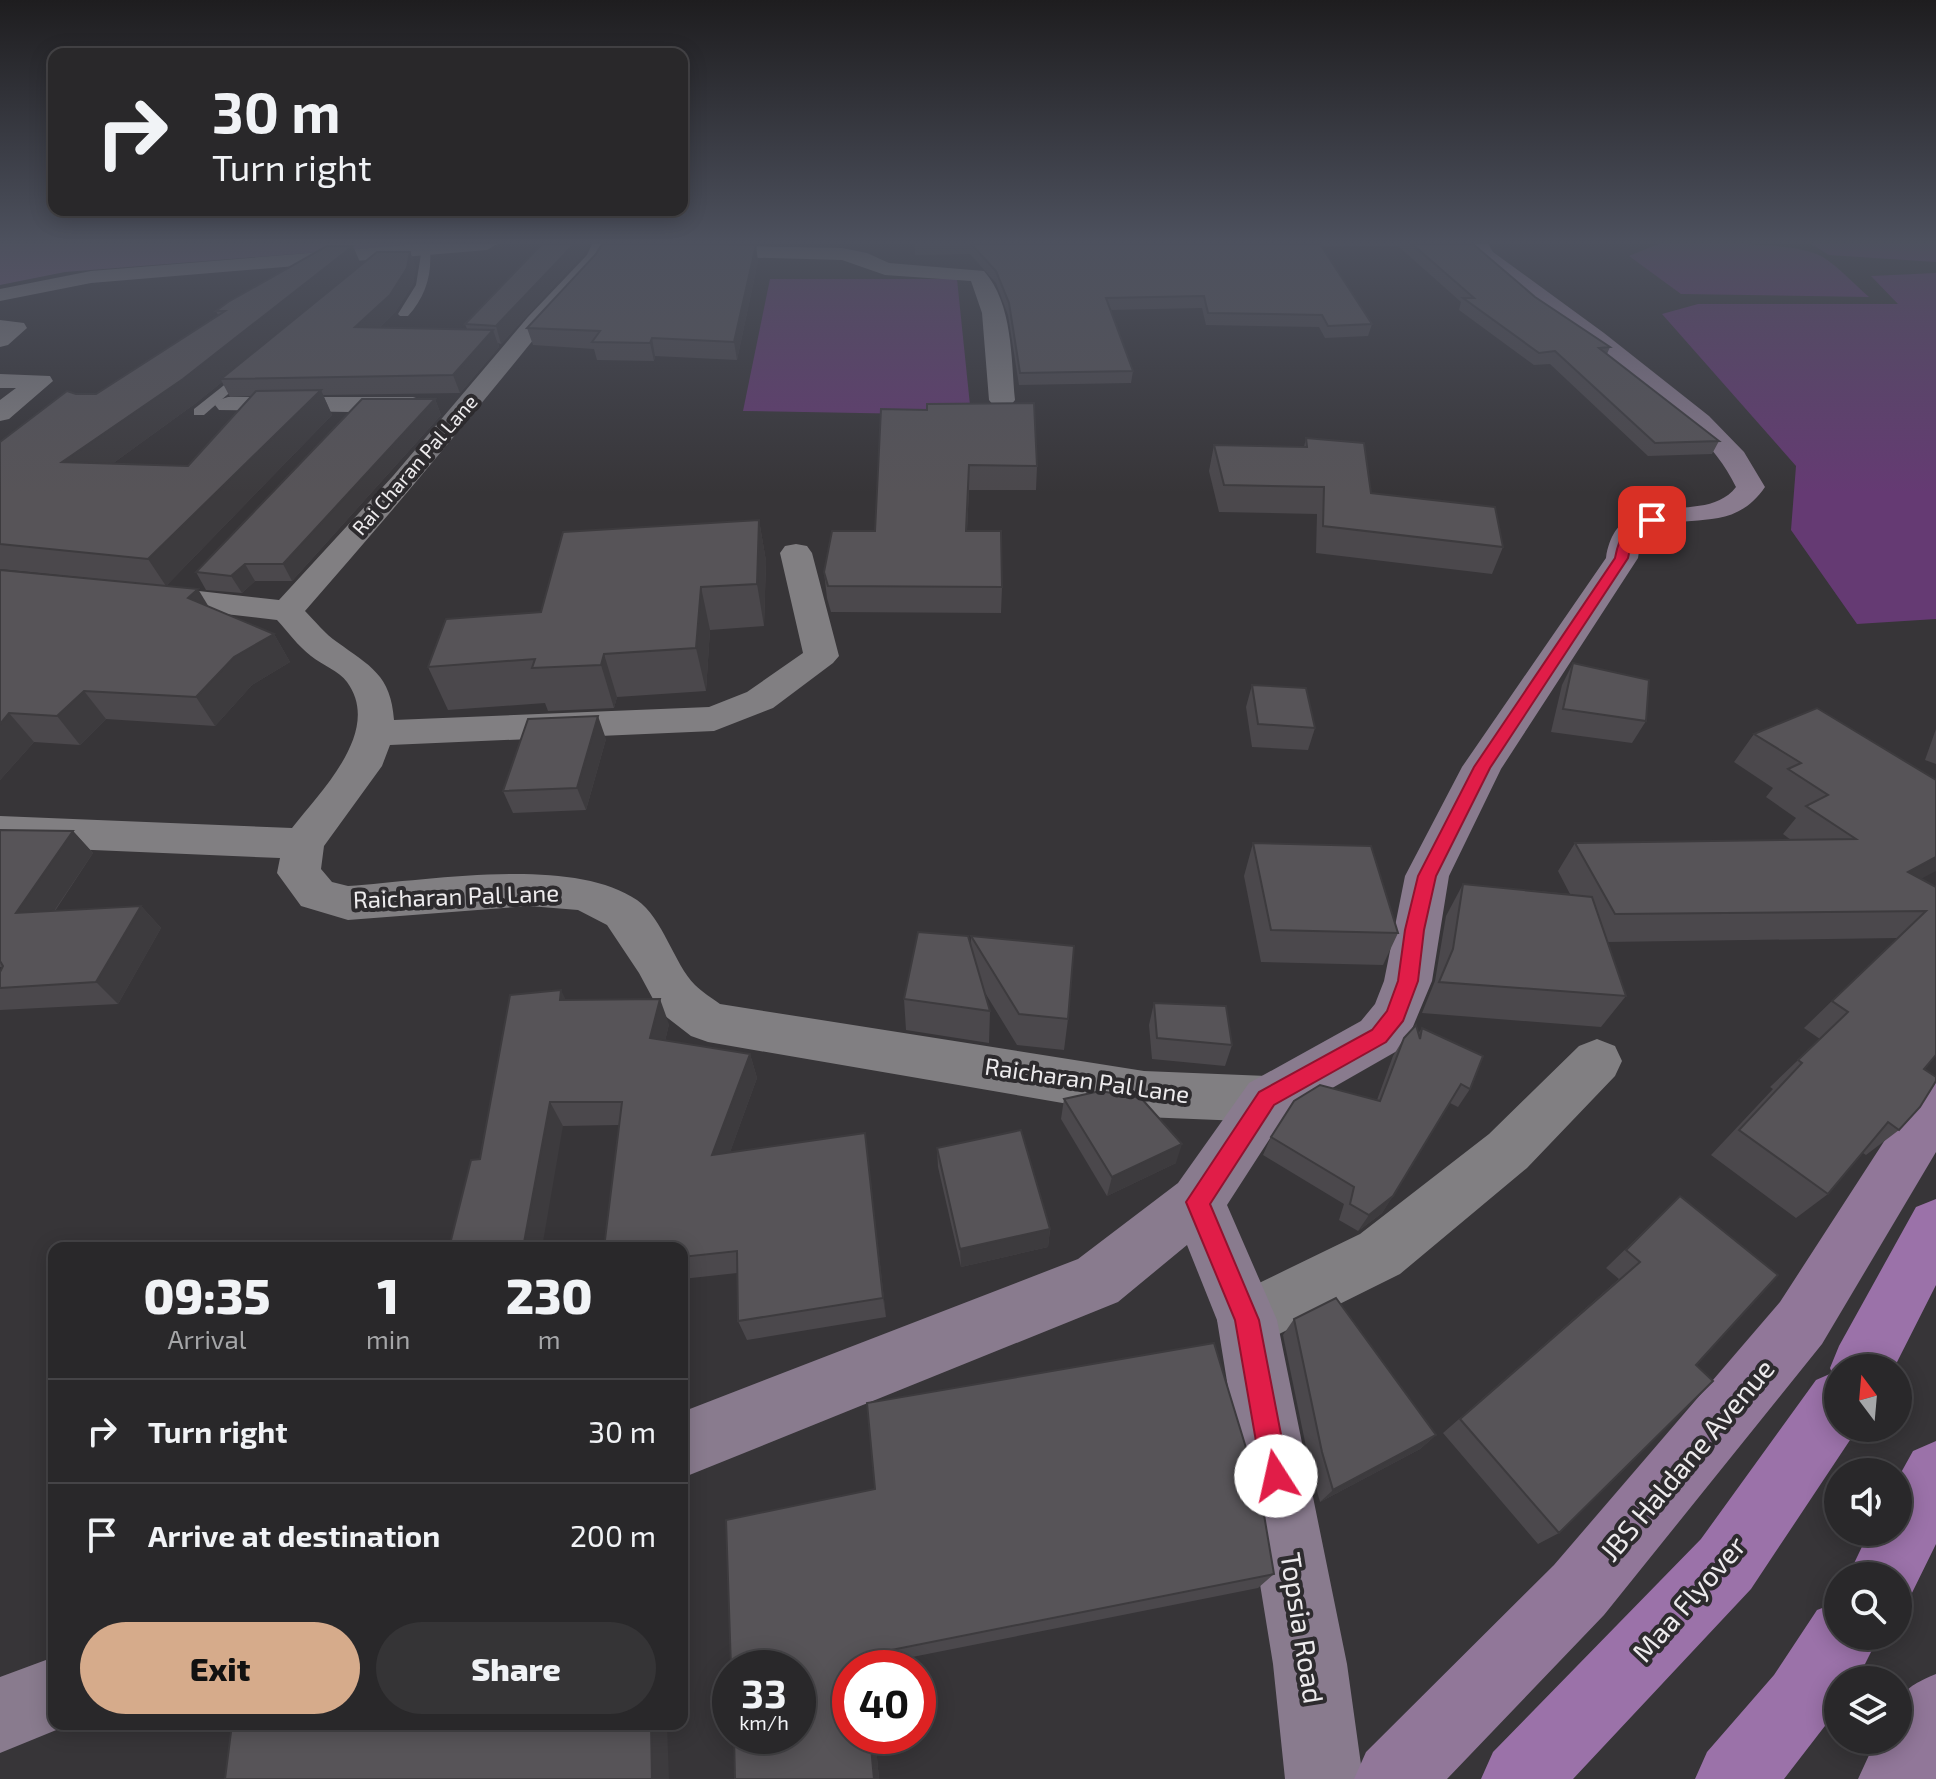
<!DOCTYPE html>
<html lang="en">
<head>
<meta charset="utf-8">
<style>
	:root { --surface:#29282a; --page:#353436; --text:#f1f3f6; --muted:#a5a6a8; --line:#454447; --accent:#d6ab8b }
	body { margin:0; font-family:"Exo 2",sans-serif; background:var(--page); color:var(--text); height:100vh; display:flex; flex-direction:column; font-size:30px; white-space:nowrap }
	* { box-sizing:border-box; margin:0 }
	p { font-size:26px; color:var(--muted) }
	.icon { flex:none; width:44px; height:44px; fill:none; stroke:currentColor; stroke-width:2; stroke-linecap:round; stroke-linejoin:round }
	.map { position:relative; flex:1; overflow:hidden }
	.sheet { position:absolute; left:48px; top:1242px; width:640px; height:488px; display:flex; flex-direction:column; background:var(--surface); border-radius:16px; box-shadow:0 4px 20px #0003,0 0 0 2px var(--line) }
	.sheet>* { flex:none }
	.top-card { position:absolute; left:48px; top:48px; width:640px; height:168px; border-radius:16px; box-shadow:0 4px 20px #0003,0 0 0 2px var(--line); background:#29282a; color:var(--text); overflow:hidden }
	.needle { width:52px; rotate:344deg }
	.fabs { position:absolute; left:1824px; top:1354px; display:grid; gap:16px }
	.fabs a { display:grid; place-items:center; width:88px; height:88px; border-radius:50%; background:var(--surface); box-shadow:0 4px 20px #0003,0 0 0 2px var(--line); font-size:40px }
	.speed { position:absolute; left:712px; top:1650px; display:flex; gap:16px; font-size:40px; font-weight:700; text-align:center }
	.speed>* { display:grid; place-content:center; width:104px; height:104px; border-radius:50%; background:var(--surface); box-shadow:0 4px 20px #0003,0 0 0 2px var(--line); line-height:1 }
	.speed small { font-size:20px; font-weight:400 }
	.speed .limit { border:12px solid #d22; background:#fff; color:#111 }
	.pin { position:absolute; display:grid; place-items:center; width:68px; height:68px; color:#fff; margin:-34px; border-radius:16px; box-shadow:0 4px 12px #0006 }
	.me { position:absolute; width:88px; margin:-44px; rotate:350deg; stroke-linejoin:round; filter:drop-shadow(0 0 6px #0008) }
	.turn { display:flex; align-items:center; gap:28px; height:168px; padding:0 32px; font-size:36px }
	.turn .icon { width:104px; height:104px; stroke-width:2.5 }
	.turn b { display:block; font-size:56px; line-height:68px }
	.eta { display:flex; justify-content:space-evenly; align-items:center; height:136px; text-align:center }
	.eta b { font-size:48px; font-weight:800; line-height:56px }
	.action { display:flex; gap:16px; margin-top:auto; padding:16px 32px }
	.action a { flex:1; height:92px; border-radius:48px; background:var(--accent); color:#111; font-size:32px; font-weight:800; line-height:92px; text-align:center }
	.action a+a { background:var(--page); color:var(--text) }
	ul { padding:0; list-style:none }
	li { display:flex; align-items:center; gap:24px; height:104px; padding:0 32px; border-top:2px solid var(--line) }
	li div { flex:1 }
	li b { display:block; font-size:30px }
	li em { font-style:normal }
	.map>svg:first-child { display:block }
	.green { fill:#705579 }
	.water { fill:#653a73 }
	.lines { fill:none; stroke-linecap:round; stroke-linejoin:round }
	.lane { fill:#817f82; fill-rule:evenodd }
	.street { fill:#817f82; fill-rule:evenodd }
	.secondary { fill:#897b8e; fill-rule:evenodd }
	.primary { fill:#917799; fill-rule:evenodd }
	.highway { fill:#9b72a9; fill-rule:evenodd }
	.wall { fill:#4b484c; fill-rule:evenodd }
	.shaded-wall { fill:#3d3b3e }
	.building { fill:#575458; stroke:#3d3b3e; stroke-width:2 }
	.route { fill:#e11d48; stroke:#92132f; stroke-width:2 }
	.labels { text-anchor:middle; stroke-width:8; stroke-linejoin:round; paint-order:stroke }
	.far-street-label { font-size:20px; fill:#edebed; stroke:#2d2b2e }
	.street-label { font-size:24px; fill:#edebed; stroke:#2d2b2e }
	.near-street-label { font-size:28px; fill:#edebed; stroke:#2d2b2e }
</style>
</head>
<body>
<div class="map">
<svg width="1936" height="1779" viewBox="0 0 1936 1779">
	<rect width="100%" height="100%" fill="#373538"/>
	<!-- green -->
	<polygon class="green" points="0,244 422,244 65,272 0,285"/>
	<!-- water -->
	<g class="water">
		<path d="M 1658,244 C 1694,244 1791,240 1821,256 C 1838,266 1854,284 1869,297 L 1681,294 L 1629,256 Z"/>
		<polygon points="1811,244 1936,244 1936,262 1829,255"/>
		<polygon points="1936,273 1936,619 1857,624 1791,530 1796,466 1662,314 1698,304 1898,304 1871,276"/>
		<polygon points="770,279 957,279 971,415 743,411"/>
	</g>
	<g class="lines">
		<!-- lane -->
		<g class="lane">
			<path d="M 422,248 L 430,250 C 432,276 425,297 408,316 L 400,316 L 398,314 L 416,285 Z"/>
			<polygon points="247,367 253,371 251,374 204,415 194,415 194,409"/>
		</g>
		<!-- street -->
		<g class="street">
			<polygon points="419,244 497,244 487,250 91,283 0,301 0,289 91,271"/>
			<path d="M 592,244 L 612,244 C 596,279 562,304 538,334 C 462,428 385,520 305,611 C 315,621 325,634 337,642 C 370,666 391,675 394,720 L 709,707 L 747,692 L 803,653 L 780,553 L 785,546 L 796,544 L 807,546 L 812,553 L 839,656 L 833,663 L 773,708 L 714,731 L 390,745 L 382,766 L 324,846 L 321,869 L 332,882 L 348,886 C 426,881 571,855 637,900 C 663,918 674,964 695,985 C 702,992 712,998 720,1004 L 1144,1071 L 1267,1076 L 1285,1083 L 1293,1099 L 1285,1115 L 1267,1122 L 1144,1117 L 708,1042 L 691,1036 L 660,1012 L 639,973 L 607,925 L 578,910 L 529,906 L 348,920 L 301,906 L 277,873 L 280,858 L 0,846 L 0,816 L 292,828 C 320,792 383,731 347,682 C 339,671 322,665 311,656 C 298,646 288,632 277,620 L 146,605 L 134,602 L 130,595 L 134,588 L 146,585 L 279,600 L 393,476 L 528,317 L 587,255 Z"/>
			<path d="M 635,244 L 842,248 L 867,253 L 889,263 L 984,271 C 1013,304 1011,358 1015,400 L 1011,405 L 993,405 L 989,400 L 982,313 L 971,281 L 885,275 L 842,260 L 656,255 Z"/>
			<polygon points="0,320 24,323 27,328 8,345 0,347"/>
			<polygon points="0,374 50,376 53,381 9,419 0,421 0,400 16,388 0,388"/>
			<polygon points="228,397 413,397 422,400 426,405 422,410 413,413 219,410 215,405 219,400"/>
			<polygon points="1597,1039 1615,1046 1622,1061 1615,1076 1527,1168 1400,1274 1247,1350 1226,1341 1217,1320 1226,1299 1360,1234 1489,1134 1579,1046"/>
		</g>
		<!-- secondary -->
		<g class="secondary">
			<path d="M 1468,244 L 1488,244 L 1493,252 L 1604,333 L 1709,416 L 1744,452 L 1765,487 C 1729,540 1678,505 1641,538 L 1638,558 L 1501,769 L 1449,876 L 1432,981 L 1412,1029 L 1397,1051 L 1285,1115 L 1227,1205 L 1277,1320 L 1347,1664 L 1363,1779 L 1285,1779 L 1273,1664 L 1217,1320 L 1187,1245 L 1118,1302 L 682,1478 L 682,1412 L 1078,1259 L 1178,1183 L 1249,1083 L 1361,1021 L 1375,1004 L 1384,981 L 1405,876 L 1462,767 L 1606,558 C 1618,479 1703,530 1736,487 C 1715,443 1677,415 1640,384 C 1588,341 1533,301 1479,260 Z"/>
			<polygon points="54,1657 54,1724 71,1724 0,1753 0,1677"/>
		</g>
		<!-- primary -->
		<g class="primary">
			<polygon points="1936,1082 1936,1152 1822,1344 1604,1615 1447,1779 1354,1779 1366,1752 1554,1565 1780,1302 1918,1089"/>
			<path d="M 1936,1674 L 1936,1779 L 1858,1779 L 1876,1740 L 1898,1740 C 1898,1698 1895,1691 1936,1674 Z"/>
		</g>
		<!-- highway -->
		<g class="highway">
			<polygon points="1936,1199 1936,1285 1894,1368 1838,1368 1838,1428 1858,1428 1751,1589 1573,1779 1481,1779 1493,1752 1701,1539 1816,1380 1832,1373 1830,1368 1839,1346 1916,1207"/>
			<polygon points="1936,1441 1936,1544 1908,1601 1898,1605 1898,1576 1848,1576 1869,1532 1898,1532 1898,1478 1913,1451"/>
			<polygon points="1838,1602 1838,1636 1879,1636 1857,1680 1838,1680 1838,1709 1784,1779 1695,1779 1707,1752 1774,1675 1817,1610"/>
		</g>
	</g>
	<!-- wall -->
	<g class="wall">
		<polygon points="915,244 1473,244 1535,297 1610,347 1607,354 1719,441 1712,454 1648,456 1550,364 1534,365 1459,310 1461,302 1398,246 1322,247 1372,324 1368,336 1325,338 1319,327 1206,325 1202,308 1110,310 1133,371 1131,383 1019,385 1008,315 996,283 970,254 915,255"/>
		<path d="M 410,252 L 416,267 L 413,284 L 396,311 L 379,328 L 467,329 L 465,324 L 584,253 L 501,344 L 498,343 L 499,347 L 460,393 L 323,395 L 332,415 L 166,586 L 0,569 L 0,442 L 76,394 L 96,394 L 218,315 L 216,311 L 361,265 ZM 222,382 L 230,397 L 251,396 L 188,466 L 112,464 L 196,403 Z"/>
		<polygon points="596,254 758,261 737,360 655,356 654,361 597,360 594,349 533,345 527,328"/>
		<polygon points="435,399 441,415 292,581 255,581 242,593 206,590 196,572"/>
		<polygon points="881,409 1037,466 1036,490 969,490 967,531 1002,587 1001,613 831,612 827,598 824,572 875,531"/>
		<polygon points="1306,438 1371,493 1503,547 1492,574 1316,553 1317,514 1219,512 1209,471 1214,445 1304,447"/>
		<polygon points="759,520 766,561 764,626 710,630 706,691 617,697 614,708 548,711 545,703 448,710 428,667 541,612"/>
		<polygon points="0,570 209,607 274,634 290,662 252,685 215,726 106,719 80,745 34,742 0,780"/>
		<polygon points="1573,663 1646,721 1632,743 1551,732 1562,685"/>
		<polygon points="1252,685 1315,728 1308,750 1252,747 1246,707"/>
		<polygon points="1817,708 1921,879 1936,887 1924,1069 1899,1130 1866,1155 1863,1153 1828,1194 1796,1218 1711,1155 1773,1089 1770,1087 1820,1039 1804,1028 1897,938 1607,942 1626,996 1601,1027 1422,1013 1435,981 1446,916 1463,884 1570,894 1558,871 1575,843 1791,840 1783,834 1796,818 1766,797 1773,788 1734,762 1754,734"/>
		<polygon points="1936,729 1936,764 1925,760"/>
		<polygon points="606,739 586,810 513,813 503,791"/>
		<polygon points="0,830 73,831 93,853 55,911 141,906 161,928 118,1004 0,1010 0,972 2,967 0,967"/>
		<polygon points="1253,843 1398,933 1383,965 1261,962 1244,876"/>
		<polygon points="971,936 1068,1019 1064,1050 1017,1045 984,991 990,1011 989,1043 906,1030 904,999 971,946"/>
		<polygon points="566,1000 669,1024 665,1041 750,1054 757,1078 730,1152 865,1133 886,1317 747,1340 738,1321 737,1273 682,1279 682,1248 619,1125 563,1126 480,1159"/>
		<polygon points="1154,1003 1232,1045 1225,1066 1152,1059 1149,1025"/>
		<polygon points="1422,1028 1470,1089 1458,1107 1450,1103 1382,1213 1358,1231 1339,1220 1344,1204 1263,1155 1271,1137 1377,1100 1393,1056 1404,1038 1418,1034"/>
		<polygon points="1064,1099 1176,1163 1107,1196 1061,1119"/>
		<polygon points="937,1148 1050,1229 1048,1247 961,1267 938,1167"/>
		<polygon points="1680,1196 1696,1365 1559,1533 1538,1544 1443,1433 1619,1279 1606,1268"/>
		<polygon points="1294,1319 1436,1435 1420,1449 1320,1502 1310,1466 1283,1335"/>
		<polygon points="875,1489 1274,1574 1258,1588 867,1666 850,1736 875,1736 879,1779 735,1779"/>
	</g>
	<!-- shaded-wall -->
	<g class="shaded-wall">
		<polygon points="574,244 589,244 584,253 501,344 496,326"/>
		<polygon points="756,245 758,261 737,360 734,342"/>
		<polygon points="353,246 362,267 221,379 222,382 196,403 79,488 62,462"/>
		<polygon points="410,252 416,267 413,284 396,311 362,344 355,327"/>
		<polygon points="493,330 499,347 460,393 453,375"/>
		<polygon points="652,338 655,356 654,361 650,343"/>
		<polygon points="321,390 332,415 166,586 148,559"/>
		<polygon points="435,399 441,415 292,581 283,564"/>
		<polygon points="759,520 766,561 764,626 757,584"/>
		<polygon points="245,564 255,581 242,593 231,576"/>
		<polygon points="701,587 710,630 706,691 696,648"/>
		<polygon points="198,589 215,617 188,598"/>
		<polygon points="274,634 290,662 252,685 215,726 196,697 234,657"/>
		<polygon points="604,654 617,697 614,708 601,665"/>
		<polygon points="84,691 106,719 80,745 57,716"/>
		<polygon points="9,713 34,742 0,780 0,724"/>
		<polygon points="598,716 606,739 586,810 577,788"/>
		<polygon points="73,831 93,853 38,935 16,913"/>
		<polygon points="1936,857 1936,871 1881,900 1908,872"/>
		<polygon points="141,906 161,928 118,1004 96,982"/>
		<polygon points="561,990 573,1014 560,1000"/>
		<polygon points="660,999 669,1024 660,1063 650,1038"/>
		<polygon points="750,1054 757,1078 721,1177 712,1155"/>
		<polygon points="550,1102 563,1126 542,1248 523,1248"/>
		<polygon points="865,1133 868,1155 886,1317 883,1298"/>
		<polygon points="1182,1144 1176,1163 1107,1196 1112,1177"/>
		<polygon points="1393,1196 1382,1213 1358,1231 1369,1215"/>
		<polygon points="1050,1229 1048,1247 961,1267 960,1249"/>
		<polygon points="1436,1435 1420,1449 1320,1502 1333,1490"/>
		<polygon points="861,1656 867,1666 868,1668 863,1668"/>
		<polygon points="651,1724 667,1724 669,1779 652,1779"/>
		<polygon points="870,1736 875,1736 879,1779 874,1779"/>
	</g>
	<!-- building -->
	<g class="building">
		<polygon points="542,244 574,244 496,326 465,324"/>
		<polygon points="602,244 756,245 734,342 652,338 650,343 592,342 600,331 527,328 596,254"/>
		<polygon points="971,244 1320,244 1372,324 1328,326 1322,315 1208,313 1204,296 1106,298 1133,371 1020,373 1009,303 996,271"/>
		<polygon points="1412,244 1473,244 1535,297 1610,347 1599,348 1719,441 1655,443 1555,351 1539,353 1463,298 1474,298"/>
		<polygon points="327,246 353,246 183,379 62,462 188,466 256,391 321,390 148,559 0,544 0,442 67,391 76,394 96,394 225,311 216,311 228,302"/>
		<polygon points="377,252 410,252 407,268 390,295 355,327 493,330 453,375 221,379"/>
		<polygon points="362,399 435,399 283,564 245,564 231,576 196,572"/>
		<polygon points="1034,403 1037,466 969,465 966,531 1001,531 1002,587 828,586 824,572 832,531 875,531 881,409 927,410 927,404"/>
		<polygon points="1306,438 1364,443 1371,493 1495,507 1503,547 1323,526 1324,487 1224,485 1214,445 1307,447"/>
		<polygon points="759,520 757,584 701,587 696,648 604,654 601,665 532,668 535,659 428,667 446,619 541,612 563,532"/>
		<polygon points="0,570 198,589 188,598 274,634 234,657 196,697 84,691 57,716 9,713 0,724"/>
		<polygon points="1573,663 1649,680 1646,721 1563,709"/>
		<polygon points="1252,685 1306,688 1315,728 1258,724"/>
		<polygon points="1817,708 1936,780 1936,857 1908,872 1936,887 1936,1055 1924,1069 1936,1077 1936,1081 1920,1107 1899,1130 1888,1122 1828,1194 1739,1130 1802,1063 1798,1060 1848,1012 1832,1001 1926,911 1615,914 1575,843 1856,839 1806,806 1828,795 1788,769 1801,763 1754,734"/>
		<polygon points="598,716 577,788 503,791 528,719"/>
		<polygon points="0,830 73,831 16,913 141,906 96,982 0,988 0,972 3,966 0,961"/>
		<polygon points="1253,843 1371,846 1398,933 1271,930"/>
		<polygon points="1463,884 1592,897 1626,996 1439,982 1453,949"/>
		<polygon points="918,932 968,936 990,1011 904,999"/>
		<polygon points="971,936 1074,946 1068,1019 1019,1014"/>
		<polygon points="561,990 560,1000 660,999 650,1038 750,1054 712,1155 865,1133 883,1298 738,1321 737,1251 682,1257 682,1248 604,1248 622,1102 550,1102 523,1248 449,1248 471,1160 480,1159 510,995"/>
		<polygon points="1154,1003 1226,1006 1232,1045 1157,1038"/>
		<polygon points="1416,1025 1420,1039 1422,1028 1483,1056 1470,1089 1461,1084 1393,1196 1369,1215 1350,1204 1354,1187 1271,1137 1294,1101 1320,1085 1380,1101 1404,1038"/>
		<polygon points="1100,1091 1141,1098 1182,1144 1112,1177 1064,1099"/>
		<polygon points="1021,1130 1050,1229 960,1249 937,1148"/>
		<polygon points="1680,1196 1778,1275 1696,1365 1713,1381 1559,1533 1460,1419 1640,1262 1626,1250"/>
		<polygon points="1336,1298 1436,1435 1333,1490 1322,1452 1294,1319"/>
		<polygon points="1214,1343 1261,1497 1274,1574 861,1656 863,1668 850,1668 850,1736 870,1736 874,1779 735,1779 734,1736 798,1736 798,1668 731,1668 726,1520 875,1489 867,1403"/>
		<polygon points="232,1724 651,1724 652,1779 225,1779"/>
	</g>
	<!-- sky -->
	<linearGradient id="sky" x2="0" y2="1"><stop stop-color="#1e1d1f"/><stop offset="0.49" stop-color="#4d515e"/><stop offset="1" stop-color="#4d515e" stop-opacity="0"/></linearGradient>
	<rect width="1936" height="493" fill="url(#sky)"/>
	<!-- route -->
	<path class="route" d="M 1652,517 L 1659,520 C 1637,535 1634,528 1628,558 L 1490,768 L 1436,876 L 1424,930 L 1418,981 L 1403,1021 L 1386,1042 L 1274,1105 L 1210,1204 L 1259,1320 L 1289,1476 L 1285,1486 L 1276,1490 L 1266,1486 L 1262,1476 L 1235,1320 L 1186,1202 L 1259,1092 L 1372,1030 L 1387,1011 L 1398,981 L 1405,930 L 1418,876 L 1474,767 L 1615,558 C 1620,532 1627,524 1652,517 Z"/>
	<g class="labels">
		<!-- far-street labels -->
		<g class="far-street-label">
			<text transform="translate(415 465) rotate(-49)" y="7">Rai Charan Pal Lane</text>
		</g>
		<!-- street labels -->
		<g class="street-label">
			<text transform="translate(456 897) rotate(-2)" y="8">Raicharan Pal Lane</text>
			<text transform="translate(1087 1081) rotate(8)" y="8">Raicharan Pal Lane</text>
		</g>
		<!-- near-street labels -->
		<g class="near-street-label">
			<text transform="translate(1687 1460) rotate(-50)" y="10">JBS Haldane Avenue</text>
			<text transform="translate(1689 1599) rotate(-49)" y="10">Maa Flyover</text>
			<text transform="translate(1302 1628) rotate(81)" y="10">Topsia Road</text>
		</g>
	</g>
</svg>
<div class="fabs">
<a><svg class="needle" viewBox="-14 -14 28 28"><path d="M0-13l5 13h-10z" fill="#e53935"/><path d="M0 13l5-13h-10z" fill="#a5a6a8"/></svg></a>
<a><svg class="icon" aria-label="sound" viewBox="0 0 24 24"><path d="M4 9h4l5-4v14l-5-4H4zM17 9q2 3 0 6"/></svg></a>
<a><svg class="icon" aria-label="search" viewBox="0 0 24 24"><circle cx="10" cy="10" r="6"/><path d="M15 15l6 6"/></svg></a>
<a><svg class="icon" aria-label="layers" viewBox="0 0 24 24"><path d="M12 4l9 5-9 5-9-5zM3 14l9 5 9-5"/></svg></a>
</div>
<div class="speed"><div>33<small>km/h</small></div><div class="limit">40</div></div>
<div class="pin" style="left:1652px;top:520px;background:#d93025"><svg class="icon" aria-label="arrive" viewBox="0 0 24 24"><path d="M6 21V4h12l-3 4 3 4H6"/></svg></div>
<svg class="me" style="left:1276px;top:1476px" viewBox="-20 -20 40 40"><circle r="19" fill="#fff"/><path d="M0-13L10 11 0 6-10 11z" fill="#e11d48"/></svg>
<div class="top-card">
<div class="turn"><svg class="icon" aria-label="right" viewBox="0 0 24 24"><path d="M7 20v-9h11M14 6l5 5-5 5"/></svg><div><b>30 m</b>Turn right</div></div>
</div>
<section class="sheet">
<div class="eta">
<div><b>09:35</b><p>Arrival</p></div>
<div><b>1</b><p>min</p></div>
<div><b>230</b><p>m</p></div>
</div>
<ul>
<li><svg class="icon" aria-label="right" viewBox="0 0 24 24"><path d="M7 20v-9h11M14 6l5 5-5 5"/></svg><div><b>Turn right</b></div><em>30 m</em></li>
<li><svg class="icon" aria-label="arrive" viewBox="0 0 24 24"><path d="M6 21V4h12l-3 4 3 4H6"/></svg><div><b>Arrive at destination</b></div><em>200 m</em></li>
</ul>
<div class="action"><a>Exit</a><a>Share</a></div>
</section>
</div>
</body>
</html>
